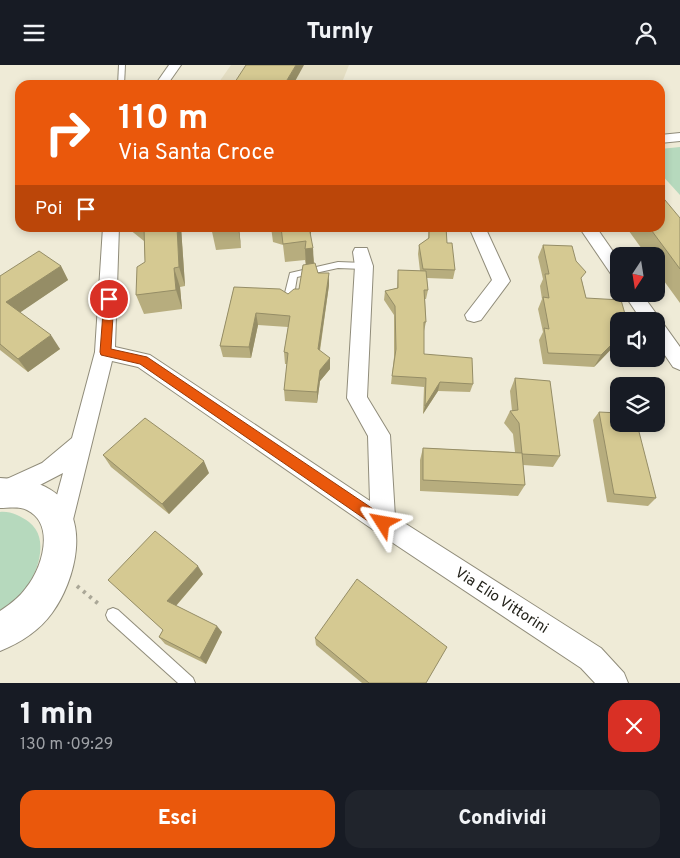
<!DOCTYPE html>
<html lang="it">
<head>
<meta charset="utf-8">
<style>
	:root { --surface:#171b24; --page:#20242c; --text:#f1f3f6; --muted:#9ea1a6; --accent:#ea580c }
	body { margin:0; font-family:Overpass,sans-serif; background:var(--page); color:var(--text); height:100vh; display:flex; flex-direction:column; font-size:19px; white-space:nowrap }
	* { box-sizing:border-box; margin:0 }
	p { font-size:16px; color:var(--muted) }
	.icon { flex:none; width:28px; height:28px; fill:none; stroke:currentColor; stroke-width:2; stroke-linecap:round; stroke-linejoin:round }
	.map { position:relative; height:618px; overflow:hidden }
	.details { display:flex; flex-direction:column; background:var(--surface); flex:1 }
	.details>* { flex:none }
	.guide { position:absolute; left:15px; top:15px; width:650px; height:152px; border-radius:15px; box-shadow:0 2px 8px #0003; background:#ea580c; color:#fff; overflow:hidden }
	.needle { width:32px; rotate:192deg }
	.buttons { position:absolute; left:610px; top:182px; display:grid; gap:10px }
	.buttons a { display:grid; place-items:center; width:55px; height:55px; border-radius:10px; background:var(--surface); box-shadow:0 2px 8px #0003; font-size:25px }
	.pin { position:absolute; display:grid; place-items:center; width:42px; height:42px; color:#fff; margin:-21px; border:2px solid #fff; border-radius:50%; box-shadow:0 1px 5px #0007 }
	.me { position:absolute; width:55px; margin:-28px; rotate:304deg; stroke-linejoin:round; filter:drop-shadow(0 0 4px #0008) }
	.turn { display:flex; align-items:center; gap:18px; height:105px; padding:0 20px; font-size:22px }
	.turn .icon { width:65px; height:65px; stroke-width:2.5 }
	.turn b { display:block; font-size:35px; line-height:42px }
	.then { display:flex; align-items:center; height:48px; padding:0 20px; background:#0003; gap:10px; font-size:19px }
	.round { display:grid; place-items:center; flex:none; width:52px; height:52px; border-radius:15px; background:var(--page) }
	.overview { display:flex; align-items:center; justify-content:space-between; height:85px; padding:0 20px }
	h1 { font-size:30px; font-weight:800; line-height:38px }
	.action { display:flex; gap:10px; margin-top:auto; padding:10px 20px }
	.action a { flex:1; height:58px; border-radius:15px; background:var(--accent); color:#fff; font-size:20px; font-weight:800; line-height:58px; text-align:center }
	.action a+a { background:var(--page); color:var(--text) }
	header { display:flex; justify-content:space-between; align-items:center; height:65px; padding:0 20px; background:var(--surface); font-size:22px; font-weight:800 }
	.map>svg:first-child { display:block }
	.built { fill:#e4dec3 }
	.green { fill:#b6d9bd }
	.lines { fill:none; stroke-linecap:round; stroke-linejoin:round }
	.lane-casing { stroke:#908c7a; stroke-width:2 }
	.street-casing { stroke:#908c7a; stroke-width:2 }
	.secondary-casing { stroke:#908c7a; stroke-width:2 }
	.path { stroke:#aaa797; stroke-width:4; stroke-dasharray:3 5; stroke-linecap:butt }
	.lane { fill:#fff; fill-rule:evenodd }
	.street { fill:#fff; fill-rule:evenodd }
	.secondary { fill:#fff; fill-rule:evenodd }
	.wall { fill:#b7ad7e }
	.shaded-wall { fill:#958d66 }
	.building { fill:#d5c992; stroke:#958d66 }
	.route { fill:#ea580c; stroke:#983908 }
	.labels { text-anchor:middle; stroke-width:5; stroke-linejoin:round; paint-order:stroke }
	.near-street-label { font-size:15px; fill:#24231b; stroke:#fff }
</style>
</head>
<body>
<header><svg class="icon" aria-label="menu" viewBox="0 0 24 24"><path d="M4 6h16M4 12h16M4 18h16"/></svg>Turnly<svg class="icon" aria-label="person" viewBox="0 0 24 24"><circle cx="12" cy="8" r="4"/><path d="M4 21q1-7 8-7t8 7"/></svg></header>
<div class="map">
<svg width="680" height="618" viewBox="0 0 680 618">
	<rect width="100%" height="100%" fill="#efebd7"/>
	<!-- built -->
	<polygon class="built" points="231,0 349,0 341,20 217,20"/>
	<!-- green -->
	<g class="green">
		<polygon points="680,82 680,130 660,108 660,84"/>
		<path d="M 0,447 C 11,446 20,451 29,457 C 51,474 37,510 23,528 C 17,536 8,542 0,549 Z"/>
	</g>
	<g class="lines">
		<defs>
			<g id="lane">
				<polygon points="119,0 125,0 124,20 118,20"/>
				<polygon points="338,197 364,198 368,201 364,204 338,203 297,212 293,236 288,239 285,238 283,236 290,208"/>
				<polygon points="113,543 118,545 193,613 195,618 178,618 108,555 106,550 108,545"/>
			</g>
			<g id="street">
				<polygon points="169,0 181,0 167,20 155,20"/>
				<polygon points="680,68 680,76 660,78 660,70"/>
				<polygon points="103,162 119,162 115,282 150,290 370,436 368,371 347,333 355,201 353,187 355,183 367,183 373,201 367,332 390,370 395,452 601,583 624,608 628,618 595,618 581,603 375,466 138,302 112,296 69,471 60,475 51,471 48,463 63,408 11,435 0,437 0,417 42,398 72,373 95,287"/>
				<polygon points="469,162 485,162 510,216 481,255 474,257 467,255 465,250 492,215"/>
				<polygon points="579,162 596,162 619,195 619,214 613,212"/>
				<polygon points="624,229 642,229 680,282 680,305 673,302 656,277 656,256 642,256"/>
			</g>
			<path id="secondary" d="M 0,413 C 17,414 36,415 51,425 C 93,451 75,517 52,548 C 39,566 20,578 0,586 L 0,546 C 9,540 19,533 26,523 C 42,504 56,459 27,445 C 19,441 8,443 0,443 Z"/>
		</defs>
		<!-- lane casing -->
		<use href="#lane" class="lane-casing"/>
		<!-- street casing -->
		<use href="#street" class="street-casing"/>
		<!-- secondary casing -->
		<use href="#secondary" class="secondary-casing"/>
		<!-- path -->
		<polyline class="path" points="77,521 101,541"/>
		<!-- lane -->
		<use href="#lane" class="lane"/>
		<!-- street -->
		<use href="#street" class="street"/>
		<!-- secondary -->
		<use href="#secondary" class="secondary"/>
	</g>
	<!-- wall -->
	<g class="wall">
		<polygon points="680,153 680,238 656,205 656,191 647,191 626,162 660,162"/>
		<polygon points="129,162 181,162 185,221 180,222 182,244 144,249 136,230 145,197 144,176 129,164"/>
		<polygon points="211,162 239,162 241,183 216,185"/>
		<polygon points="271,162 311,162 311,169 310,169 314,198 318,208 329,220 320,286 330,304 320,316 317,338 285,336 284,325 287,299 285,299 284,287 288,262 258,260 251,293 223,292 220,281 234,222 288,229 299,224 306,200 305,195 285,197 283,180 273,177"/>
		<polygon points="429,162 446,162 447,178 455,205 453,214 427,213 428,225 426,234 425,234 426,257 424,266 424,289 473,319 470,327 438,326 423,349 424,322 391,319 394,292 394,250 384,235 385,226 397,223 398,205 420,206 418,189 419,180 428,174"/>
		<polygon points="543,180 582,216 586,233 619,276 594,302 543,299 539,275 543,267 538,244 542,234 540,221 543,214 538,192"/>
		<polygon points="61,201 68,215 20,247 60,284 28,307 0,285 0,211"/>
		<polygon points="515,313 560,391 553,402 523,400 525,420 518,431 420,426 420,395 423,383 515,387 513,369 504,358 510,346 512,346 510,326"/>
		<polygon points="599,347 656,433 648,441 607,437 593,355"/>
		<polygon points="103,390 209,408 169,449 111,402"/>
		<polygon points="203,509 176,541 222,567 206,599 165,579 159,572 163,565 117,523"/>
		<polygon points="315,573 426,618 362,618 316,580"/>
	</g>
	<!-- shaded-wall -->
	<g class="shaded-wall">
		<polygon points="296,0 304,0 293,20 284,20"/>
		<polygon points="177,162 181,162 185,221 179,202"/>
		<polygon points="238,162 239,162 241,183"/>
		<rect x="307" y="162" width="4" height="7"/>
		<polygon points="313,183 314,201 306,202 305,184"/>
		<polygon points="61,201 68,215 15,251 6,237"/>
		<polygon points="174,203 180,222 182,244 176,225"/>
		<polygon points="329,208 329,220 318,296 318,284"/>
		<polygon points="256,248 258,260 251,293 249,282"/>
		<polygon points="51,270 60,284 28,307 18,294"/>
		<polygon points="619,272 619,276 594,302 601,290"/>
		<polygon points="330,293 330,304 320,316 317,338 317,327 320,305"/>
		<polygon points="440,317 438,326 423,349 425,341"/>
		<polygon points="204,396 209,408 169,449 162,439"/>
		<polygon points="198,501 203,509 173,544 167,536"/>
		<polygon points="217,561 222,567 206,599 200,593"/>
	</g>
	<!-- building -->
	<g class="building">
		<polygon points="246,0 296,0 284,20 233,20"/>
		<polygon points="660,129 680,153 680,204 649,162 660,162"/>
		<polygon points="144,162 177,162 179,202 174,203 176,225 136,230 137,202 145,197"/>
		<polygon points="281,162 309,162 313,183 305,184 306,176 283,179"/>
		<polygon points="429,162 446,162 447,178 452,178 455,205 423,204 419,180 429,173"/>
		<polygon points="543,180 572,181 576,196 586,207 581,213 586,233 621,235 627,256 619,256 619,272 601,290 548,288 544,263 549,264 543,232 549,233 545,209 549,209"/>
		<polygon points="39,186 61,201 6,237 51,270 18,294 0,279 0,211"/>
		<polygon points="315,198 318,208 329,208 318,284 330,293 320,305 317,327 284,325 288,288 284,287 290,251 256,248 249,282 220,281 234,222 280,224 288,229 294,224 299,224 303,200"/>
		<polygon points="398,205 426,206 428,225 424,225 426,257 424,257 424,289 472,293 473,319 440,317 425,341 426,313 392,311 396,284 395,241 385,226 398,223"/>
		<polygon points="515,313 550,316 560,391 522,389 519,358 510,346 518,345"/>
		<polygon points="599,347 619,348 619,359 637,359 656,433 614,429"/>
		<polygon points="145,353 204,396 162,439 103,390"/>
		<polygon points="423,383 522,388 525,420 423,415"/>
		<polygon points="155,466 198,501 167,536 217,561 200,593 159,572 163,565 108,515"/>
		<polygon points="357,514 447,582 426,618 369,618 315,573"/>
	</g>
	<!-- route -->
	<polygon class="route" points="109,230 114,234 111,284 147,292 388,454 390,458 388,463 383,465 378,463 140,299 101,290 100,287 104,234"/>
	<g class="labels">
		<!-- near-street labels -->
		<g class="near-street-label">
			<text transform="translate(502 535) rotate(33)" y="5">Via Elio Vittorini</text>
		</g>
	</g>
</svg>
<div class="buttons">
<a><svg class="needle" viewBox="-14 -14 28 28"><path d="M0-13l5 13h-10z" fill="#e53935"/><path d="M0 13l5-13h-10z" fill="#9ea1a6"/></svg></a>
<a><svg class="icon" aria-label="sound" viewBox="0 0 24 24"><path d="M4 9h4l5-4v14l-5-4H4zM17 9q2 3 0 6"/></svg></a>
<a><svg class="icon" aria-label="layers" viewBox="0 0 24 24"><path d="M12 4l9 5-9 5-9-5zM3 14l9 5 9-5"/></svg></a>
</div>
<div class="pin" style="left:109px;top:234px;background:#d93025"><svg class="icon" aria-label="arrive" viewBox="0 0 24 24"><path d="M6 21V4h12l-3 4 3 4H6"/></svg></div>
<svg class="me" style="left:383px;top:458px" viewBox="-20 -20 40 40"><path d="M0-17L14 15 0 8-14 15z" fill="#ea580c" stroke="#fff" stroke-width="4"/></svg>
<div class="guide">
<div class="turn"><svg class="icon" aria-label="right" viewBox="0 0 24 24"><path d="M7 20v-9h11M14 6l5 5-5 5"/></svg><div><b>110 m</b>Via Santa Croce</div></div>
<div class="then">Poi<svg class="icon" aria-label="arrive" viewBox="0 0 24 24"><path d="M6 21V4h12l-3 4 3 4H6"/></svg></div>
</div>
</div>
<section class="details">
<div class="overview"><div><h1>1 min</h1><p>130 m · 09:29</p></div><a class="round" style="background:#d93025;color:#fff"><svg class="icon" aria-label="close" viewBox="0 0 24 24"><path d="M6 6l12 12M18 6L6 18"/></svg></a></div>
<div class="action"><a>Esci</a><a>Condividi</a></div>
</section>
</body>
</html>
